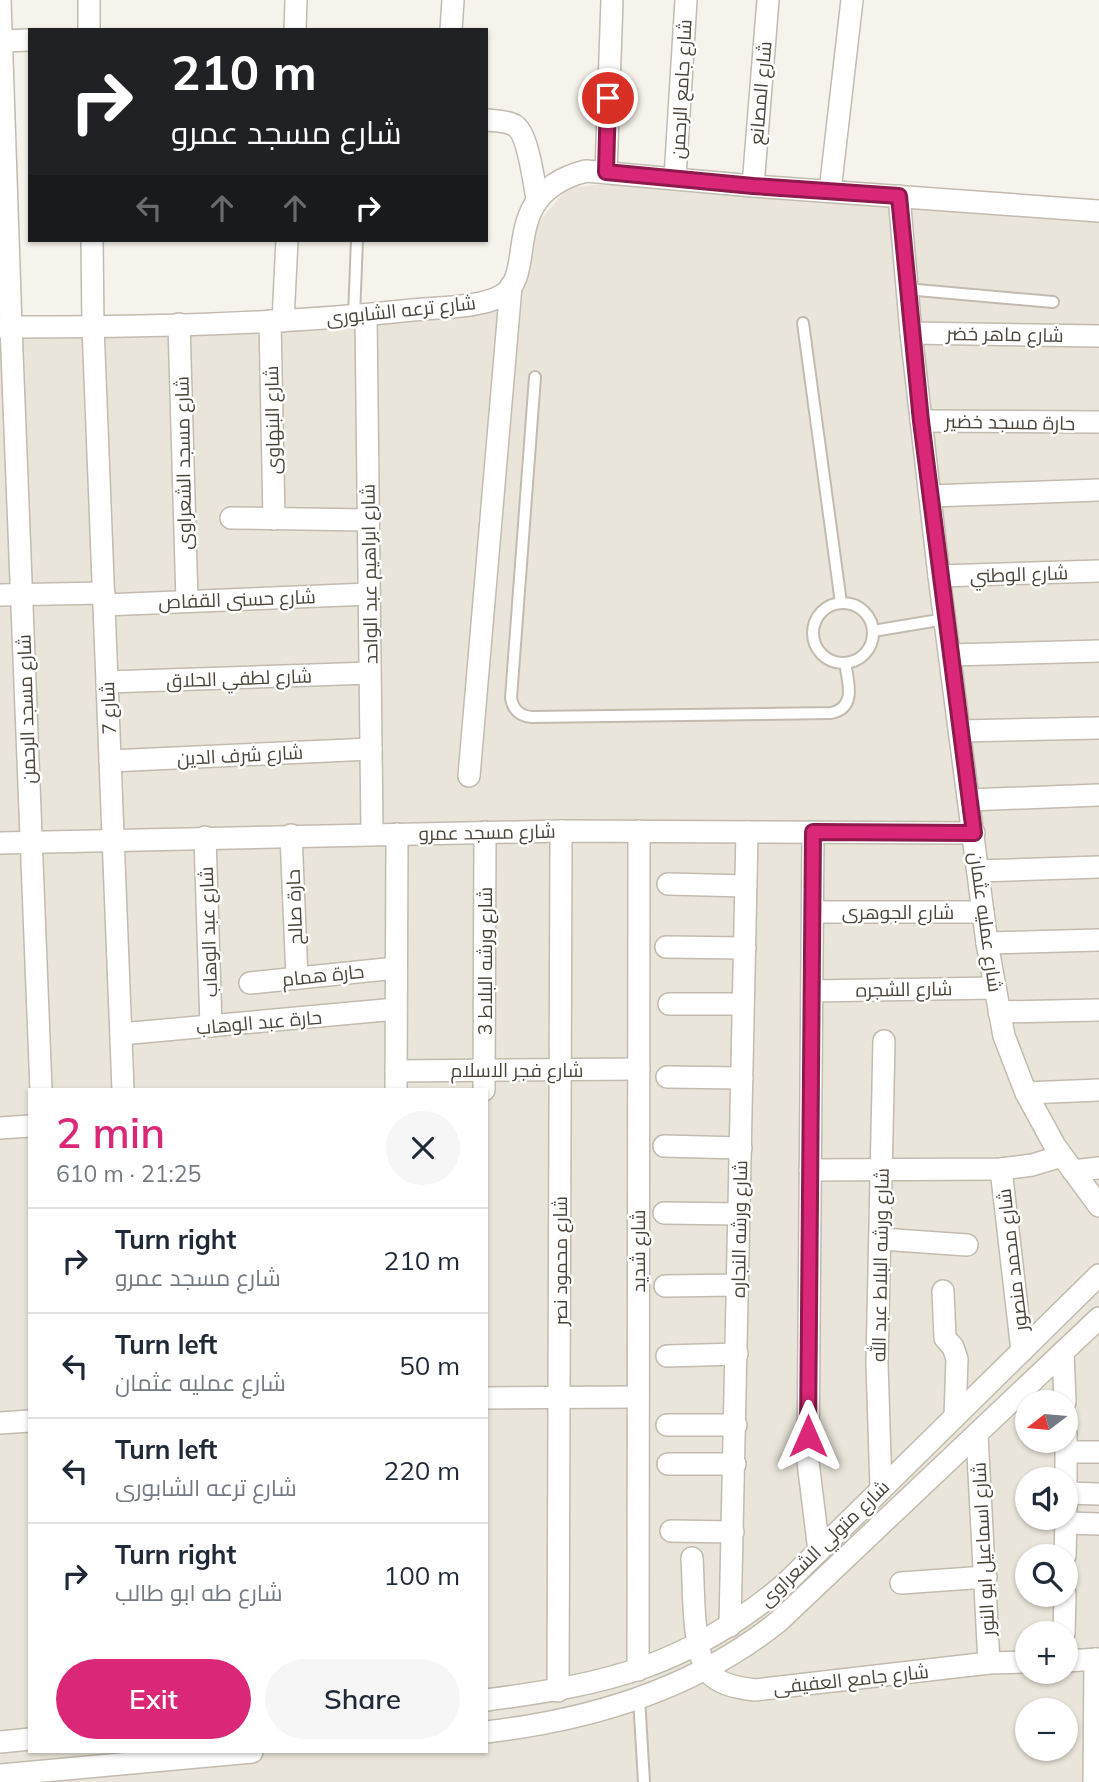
<!DOCTYPE html>
<html lang="en">
<head>
<meta charset="utf-8">
<style>
	:root { --surface:#fff; --page:#f6f6f7; --text:#1f2937; --muted:#747a83; --line:#e0e1e3; --accent:#db2777 }
	body { margin:0; font-family:Mulish,Cairo,sans-serif; background:var(--page); color:var(--text); height:100vh; display:flex; flex-direction:column; font-size:26px; white-space:nowrap }
	* { box-sizing:border-box; margin:0 }
	p { font-size:23px; color:var(--muted) }
	.icon { flex:none; width:38px; height:38px; fill:none; stroke:currentColor; stroke-width:2; stroke-linecap:round; stroke-linejoin:round }
	.map { position:relative; flex:1; overflow:hidden }
	.side { position:absolute; left:28px; top:1088px; width:460px; height:665px; display:flex; flex-direction:column; background:var(--surface); border-radius:0px; box-shadow:0 2px 5px #0004 }
	.side>* { flex:none }
	.guide { position:absolute; left:28px; top:28px; width:460px; height:214px; border-radius:0px; box-shadow:0 2px 5px #0004; background:#202124; color:#fff; overflow:hidden }
	.needle { width:46px; rotate:254deg }
	.fabs { position:absolute; left:1015px; top:1390px; display:grid; gap:14px }
	.fabs a { display:grid; place-items:center; width:63px; height:63px; border-radius:50%; background:var(--surface); box-shadow:0 2px 5px #0004; font-size:35px }
	.pin { position:absolute; display:grid; place-items:center; width:60px; height:60px; color:#fff; margin:-30px; border:4px solid #fff; border-radius:50%; box-shadow:0 2px 7px #0007 }
	.me { position:absolute; width:77px; margin:-38px; rotate:0deg; stroke-linejoin:round; filter:drop-shadow(0 0 5px #0008) }
	.turn { display:flex; align-items:center; gap:24px; height:147px; padding:0 28px; font-size:32px }
	.turn .icon { width:91px; height:91px; stroke-width:2.5 }
	.turn b { display:block; font-size:49px; line-height:60px }
	.lanes { display:flex; align-items:center; height:66px; padding:0 28px; background:#0003; justify-content:center; gap:35px; direction:ltr }
	.lanes .off { opacity:.35 }
	.round { display:grid; place-items:center; flex:none; width:74px; height:74px; border-radius:37px; background:var(--page) }
	.overview { display:flex; align-items:center; justify-content:space-between; height:119px; padding:0 28px }
	h1 { font-size:42px; font-weight:600; line-height:52px; color:var(--accent) }
	.primary-button { display:flex; gap:14px; margin-top:auto; padding:14px 28px }
	.primary-button a { flex:1; height:80px; border-radius:42px; background:var(--accent); color:#fff; font-size:28px; font-weight:600; line-height:80px; text-align:center }
	.primary-button a+a { background:var(--page); color:var(--text) }
	ul { padding:0; list-style:none }
	li { display:flex; align-items:center; gap:21px; height:105px; padding:0 28px; border-top:2px solid var(--line) }
	li div { flex:1 }
	li b { display:block; font-size:26px }
	li em { font-style:normal }
	.map>svg:first-child { display:block }
	.residential { fill:#eae5da; fill-rule:evenodd }
	.lines { fill:none; stroke-linecap:round; stroke-linejoin:round }
	.service-casing { stroke:#c2bbae; stroke-width:14 }
	.minor-casing { stroke:#c2bbae; stroke-width:24 }
	.service { stroke:#fff; stroke-width:10 }
	.minor { stroke:#fff; stroke-width:21 }
	.route-casing { stroke:#8e194d; stroke-width:18 }
	.route { stroke:#db2777; stroke-width:12 }
	.labels { text-anchor:middle; stroke-width:5; stroke-linejoin:round; paint-order:stroke }
	.street-label { font-size:19px; fill:#4b4439; stroke:#fff }
</style>
</head>
<body>
<div class="map">
<svg width="1099" height="1782" viewBox="0 0 1099 1782">
	<rect width="100%" height="100%" fill="#f6f3ec"/>
	<!-- residential -->
	<path class="residential" d="M 596,185 L 643,185 L 1099,222 L 1099,1782 L 0,1782 L 0,333 L 497,309 L 531,232 L 567,188 ZM 30,1090 L 486,1090 L 486,1752 L 30,1752 ZM 1027,1402 L 1066,1402 L 1066,1440 L 1027,1440 ZM 1027,1479 L 1066,1479 L 1066,1517 L 1027,1517 ZM 1027,1556 L 1066,1556 L 1066,1594 L 1027,1594 ZM 1027,1633 L 1066,1633 L 1066,1671 L 1027,1671 ZM 1027,1710 L 1066,1710 L 1066,1748 L 1027,1748 Z"/>
	<g class="lines">
		<defs>
			<g id="service">
				<polyline points="906,289 1053,302"/>
				<polyline points="354,316 357,240"/>
				<polyline points="803,323 841,603"/>
				<path d="M 535,377 L 511,698 C 513,710 520,716 532,717 L 831,713 C 857,708 848,682 845,663"/>
				<circle cx="843" cy="633" r="30"/>
				<polyline points="873,631 945,619"/>
				<polyline points="639,1698 644,1782"/>
			</g>
			<g id="minor">
				<polyline points="0,0 11,327 41,1090"/>
				<polyline points="89,0 89,30"/>
				<polyline points="295,30 296,0"/>
				<polyline points="451,30 453,0"/>
				<polyline points="2,41 30,40"/>
				<path d="M 486,120 C 495,121 507,121 514,125 C 528,132 534,183 537,199"/>
				<polyline points="606,172 612,0"/>
				<polyline points="675,178 686,0"/>
				<polyline points="753,186 768,0"/>
				<polyline points="830,191 852,0"/>
				<polyline points="899,196 911,333 939,576 987,943 1004,1036 1026,1093 1055,1146 1099,1206"/>
				<polyline points="92,240 93,326 123,1090"/>
				<polyline points="366,315 372,834"/>
				<polyline points="270,321 274,519"/>
				<polyline points="283,321 287,240"/>
				<polyline points="179,324 187,601"/>
				<path d="M 0,327 C 137,327 276,325 412,310 C 438,307 479,308 501,296 C 540,275 495,194 586,171 L 753,186 L 1099,211"/>
				<polyline points="911,333 1099,336"/>
				<polyline points="921,421 1099,422"/>
				<polyline points="930,496 1099,490"/>
				<polyline points="231,518 368,520"/>
				<polyline points="939,576 1099,571"/>
				<polyline points="0,595 104,593"/>
				<polyline points="104,605 369,594"/>
				<polyline points="950,655 1099,651"/>
				<polyline points="107,682 370,673"/>
				<polyline points="960,731 1099,728"/>
				<polyline points="110,761 371,749"/>
				<polyline points="469,776 511,286"/>
				<polyline points="969,800 1099,795"/>
				<polyline points="813,832 808,1462 819,1551"/>
				<polyline points="291,835 297,978"/>
				<polyline points="205,837 211,1026"/>
				<polyline points="0,843 561,831 974,833"/>
				<polyline points="978,871 1099,867"/>
				<polyline points="668,884 746,886"/>
				<polyline points="813,912 983,912"/>
				<polyline points="987,943 1099,940"/>
				<polyline points="666,947 745,948"/>
				<polyline points="250,983 396,968"/>
				<polyline points="812,991 995,988"/>
				<polyline points="669,1004 743,1004"/>
				<polyline points="999,1012 1099,1010"/>
				<polyline points="121,1034 396,1009"/>
				<polyline points="396,1071 639,1069"/>
				<polyline points="667,1077 742,1078"/>
				<polyline points="396,1090 397,834"/>
				<polyline points="484,1090 485,832"/>
				<polyline points="1026,1093 1099,1090"/>
				<polyline points="0,1128 30,1126"/>
				<polyline points="664,1146 741,1148"/>
				<polyline points="1001,1169 1022,1351"/>
				<polyline points="810,1170 1001,1169 1032,1165 1062,1156"/>
				<polyline points="1073,1171 1099,1168"/>
				<polyline points="664,1213 740,1214"/>
				<polyline points="881,1239 967,1245"/>
				<polyline points="665,1286 738,1285"/>
				<polyline points="943,1291 945,1338 953,1347 957,1359 955,1416"/>
				<polyline points="1063,1352 1065,1402"/>
				<polyline points="667,1356 737,1354"/>
				<polyline points="486,1398 638,1397"/>
				<polyline points="0,1423 30,1421"/>
				<polyline points="667,1425 736,1425"/>
				<polyline points="1066,1434 1066,1517"/>
				<polyline points="977,1435 989,1663"/>
				<polyline points="1066,1452 1099,1452"/>
				<polyline points="668,1464 735,1464"/>
				<polyline points="881,1489 877,1363 884,1041"/>
				<polyline points="1066,1493 1099,1494"/>
				<polyline points="1066,1523 1099,1524"/>
				<polyline points="671,1531 733,1532"/>
				<polyline points="1065,1556 1066,1517"/>
				<path d="M 692,1558 C 694,1587 692,1644 706,1668 C 714,1684 738,1688 755,1690 L 989,1663 L 1027,1662"/>
				<polyline points="901,1583 986,1577"/>
				<polyline points="730,1626 747,832"/>
				<polyline points="1064,1633 1065,1594"/>
				<polyline points="1066,1661 1099,1659"/>
				<polyline points="638,1670 639,831"/>
				<polyline points="558,1691 561,831"/>
				<path d="M 486,1700 C 609,1684 688,1666 785,1584 L 1099,1275"/>
				<path d="M 486,1732 C 591,1720 696,1688 779,1621 L 1099,1318"/>
				<polyline points="0,1742 30,1739"/>
				<polyline points="0,1775 252,1752"/>
				<polyline points="1094,1782 1095,1659"/>
			</g>
		</defs>
		<!-- service casing -->
		<use href="#service" class="service-casing"/>
		<!-- minor casing -->
		<use href="#minor" class="minor-casing"/>
		<!-- service -->
		<use href="#service" class="service"/>
		<!-- minor -->
		<use href="#minor" class="minor"/>
	</g>
	<g class="lines">
		<defs>
			<polyline id="route" points="608,98 606,172 753,186 899,196 921,421 974,833 813,832 808,1436"/>
		</defs>
		<!-- route casing -->
		<use href="#route" class="route-casing"/>
		<!-- route -->
		<use href="#route" class="route"/>
	</g>
	<g class="labels">
		<!-- street labels -->
		<g class="street-label">
			<text transform="translate(681 89) rotate(-87)" y="7">شارع جامع الرحمن</text>
			<text transform="translate(760 93) rotate(-85)" y="7">شارع المصانع</text>
			<text transform="translate(401 310) rotate(-6)" y="7">شارع ترعه الشابورى</text>
			<text transform="translate(1005 334) rotate(1)" y="7">شارع ماهر خضر</text>
			<text transform="translate(272 420) rotate(-91)" y="7">شارع البنهاوى</text>
			<text transform="translate(1010 422) rotate(1)" y="7">حارة مسجد خضير</text>
			<text transform="translate(183 463) rotate(-91)" y="7">شارع مسجد الشعراوى</text>
			<text transform="translate(369 574) rotate(-91)" y="7">شارع ابراهيم عبد الواحد</text>
			<text transform="translate(1019 574) rotate(-2)" y="7">شارع الوطني</text>
			<text transform="translate(237 599) rotate(-2)" y="7">شارع حسنى القفاص</text>
			<text transform="translate(239 678) rotate(-2)" y="7">شارع لطفي الحلاق</text>
			<text transform="translate(108 708) rotate(-92)" y="7">شارع 7</text>
			<text transform="translate(26 709) rotate(-92)" y="7">شارع مسجد الرحمن</text>
			<text transform="translate(240 755) rotate(-3)" y="7">شارع شرف الدين</text>
			<text transform="translate(487 832) rotate(-1)" y="7">شارع مسجد عمرو</text>
			<text transform="translate(294 907) rotate(-92)" y="7">حارة صالح</text>
			<text x="898" y="919">شارع الجوهرى</text>
			<text transform="translate(986 922) rotate(82)" y="7">شارع عمليه عثمان</text>
			<text transform="translate(208 932) rotate(-92)" y="7">شارع عبد الوهاب</text>
			<text transform="translate(485 961) rotate(-90)" y="7">شارع ورشه البلاط 3</text>
			<text transform="translate(323 975) rotate(-6)" y="7">حارة همام</text>
			<text transform="translate(904 989) rotate(-1)" y="7">شارع الشجره</text>
			<text transform="translate(259 1022) rotate(-5)" y="7">حارة عبد الوهاب</text>
			<text x="517" y="1077">شارع فجر الاسلام</text>
			<text transform="translate(739 1229) rotate(-89)" y="7">شارع ورشه النجاره</text>
			<text transform="translate(638 1251) rotate(-90)" y="7">شارع شديد</text>
			<text transform="translate(1012 1260) rotate(-97)" y="7">شارع محمد منصور</text>
			<text transform="translate(560 1261) rotate(-90)" y="7">شارع محمود نصر</text>
			<text transform="translate(880 1265) rotate(-89)" y="7">شارع ورشه البلاط عبد الله</text>
			<text transform="translate(824 1543) rotate(-44)" y="7">شارع متولي الشعراوى</text>
			<text transform="translate(983 1549) rotate(-93)" y="7">شارع اسماعيل ابو النور</text>
			<text transform="translate(851 1679) rotate(-6)" y="7">شارع جامع العفيفى</text>
		</g>
	</g>
</svg>
<div class="fabs">
<a><svg class="needle" viewBox="-14 -14 28 28"><path d="M0-13l5 13h-10z" fill="#e53935"/><path d="M0 13l5-13h-10z" fill="#747a83"/></svg></a>
<a><svg class="icon" aria-label="sound" viewBox="0 0 24 24"><path d="M4 9h4l5-4v14l-5-4H4zM17 9q2 3 0 6"/></svg></a>
<a><svg class="icon" aria-label="search" viewBox="0 0 24 24"><circle cx="10" cy="10" r="6"/><path d="M15 15l6 6"/></svg></a>
<a>+</a>
<a>−</a>
</div>
<div class="pin" style="left:608px;top:98px;background:#d93025"><svg class="icon" aria-label="arrive" viewBox="0 0 24 24"><path d="M6 21V4h12l-3 4 3 4H6"/></svg></div>
<svg class="me" style="left:808px;top:1436px" viewBox="-20 -20 40 40"><path d="M0-17L14 15 0 8-14 15z" fill="#db2777" stroke="#fff" stroke-width="4"/></svg>
<div class="guide">
<div class="turn"><svg class="icon" aria-label="right" viewBox="0 0 24 24"><path d="M7 20v-9h11M14 6l5 5-5 5"/></svg><div><b>210 m</b>شارع مسجد عمرو</div></div>
<div class="lanes"><svg class="icon off" aria-label="left" viewBox="0 0 24 24"><path d="M17 20v-9H6M10 6l-5 5 5 5"/></svg><svg class="icon off" aria-label="ahead" viewBox="0 0 24 24"><path d="M12 20V5M6 11l6-6 6 6"/></svg><svg class="icon off" aria-label="ahead" viewBox="0 0 24 24"><path d="M12 20V5M6 11l6-6 6 6"/></svg><svg class="icon" aria-label="right" viewBox="0 0 24 24"><path d="M7 20v-9h11M14 6l5 5-5 5"/></svg></div>
</div>
<section class="side">
<div class="overview"><div><h1>2 min</h1><p>610 m · 21:25</p></div><a class="round"><svg class="icon" aria-label="close" viewBox="0 0 24 24"><path d="M6 6l12 12M18 6L6 18"/></svg></a></div>
<ul>
<li><svg class="icon" aria-label="right" viewBox="0 0 24 24"><path d="M7 20v-9h11M14 6l5 5-5 5"/></svg><div><b>Turn right</b><p>شارع مسجد عمرو</p></div><em>210 m</em></li>
<li><svg class="icon" aria-label="left" viewBox="0 0 24 24"><path d="M17 20v-9H6M10 6l-5 5 5 5"/></svg><div><b>Turn left</b><p>شارع عمليه عثمان</p></div><em>50 m</em></li>
<li><svg class="icon" aria-label="left" viewBox="0 0 24 24"><path d="M17 20v-9H6M10 6l-5 5 5 5"/></svg><div><b>Turn left</b><p>شارع ترعه الشابورى</p></div><em>220 m</em></li>
<li><svg class="icon" aria-label="right" viewBox="0 0 24 24"><path d="M7 20v-9h11M14 6l5 5-5 5"/></svg><div><b>Turn right</b><p>شارع طه ابو طالب</p></div><em>100 m</em></li>
</ul>
<div class="primary-button"><a>Exit</a><a>Share</a></div>
</section>
</div>
</body>
</html>
